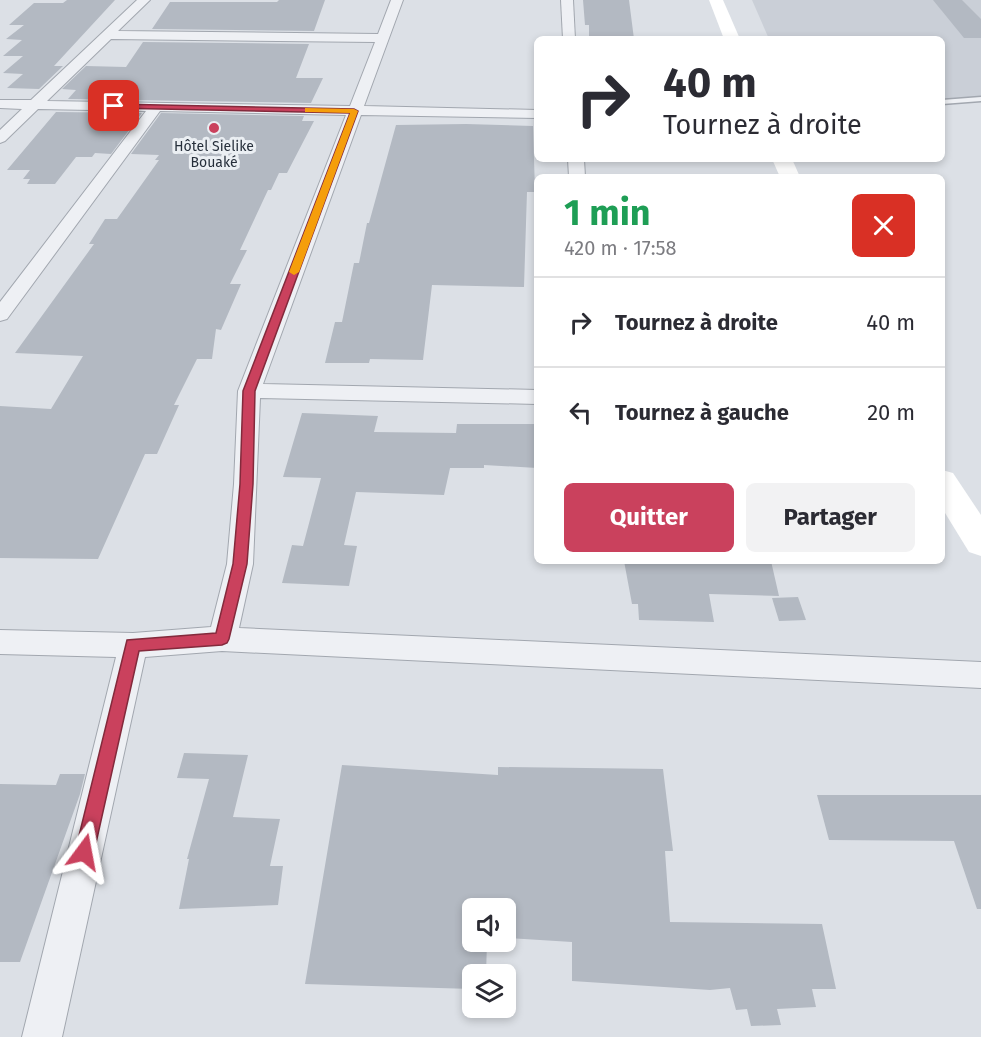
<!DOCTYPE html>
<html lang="fr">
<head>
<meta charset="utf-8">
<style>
	:root { --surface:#fff; --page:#f2f2f3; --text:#2b2b33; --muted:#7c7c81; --line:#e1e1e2; --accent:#ca415d }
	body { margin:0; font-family:"Fira Sans",sans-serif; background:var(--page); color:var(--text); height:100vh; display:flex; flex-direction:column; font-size:22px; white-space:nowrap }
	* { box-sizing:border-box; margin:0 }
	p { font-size:20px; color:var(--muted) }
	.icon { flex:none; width:33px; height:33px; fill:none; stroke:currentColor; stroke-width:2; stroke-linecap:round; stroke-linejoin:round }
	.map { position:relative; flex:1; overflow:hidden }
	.panel { position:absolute; left:534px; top:174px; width:411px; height:390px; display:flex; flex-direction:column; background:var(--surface); border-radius:9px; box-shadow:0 3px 9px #0003 }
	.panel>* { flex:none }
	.top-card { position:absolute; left:534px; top:36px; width:411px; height:126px; border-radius:9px; box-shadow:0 3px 9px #0003; background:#fff; color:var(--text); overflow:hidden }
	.tools { position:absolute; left:462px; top:898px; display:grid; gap:12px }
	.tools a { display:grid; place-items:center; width:54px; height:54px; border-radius:9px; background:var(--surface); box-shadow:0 3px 9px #0003; font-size:30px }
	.pin { position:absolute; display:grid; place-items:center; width:51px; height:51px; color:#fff; margin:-26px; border-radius:12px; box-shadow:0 3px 9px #0006 }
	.me { position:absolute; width:66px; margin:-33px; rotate:13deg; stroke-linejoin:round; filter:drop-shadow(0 0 4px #0008) }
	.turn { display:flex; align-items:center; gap:21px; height:126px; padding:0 30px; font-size:27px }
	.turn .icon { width:78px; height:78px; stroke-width:2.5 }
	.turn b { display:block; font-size:42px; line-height:51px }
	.round { display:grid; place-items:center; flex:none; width:63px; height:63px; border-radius:9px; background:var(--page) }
	.overview { display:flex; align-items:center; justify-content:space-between; height:102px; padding:0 30px }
	h1 { font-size:36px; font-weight:700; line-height:45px; color:#1e9e55 }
	.cta { display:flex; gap:12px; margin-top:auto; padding:12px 30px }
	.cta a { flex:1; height:69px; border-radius:9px; background:var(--accent); color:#fff; font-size:24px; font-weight:700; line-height:69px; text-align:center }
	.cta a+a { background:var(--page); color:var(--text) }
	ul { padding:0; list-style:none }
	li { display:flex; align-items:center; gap:18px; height:90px; padding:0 30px; border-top:2px solid var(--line) }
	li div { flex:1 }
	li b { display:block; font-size:22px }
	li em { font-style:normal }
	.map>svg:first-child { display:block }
	.built { fill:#cacfd7 }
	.building { fill:#b3b9c2 }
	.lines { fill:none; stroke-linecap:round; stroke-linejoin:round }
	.lane-casing { stroke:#a2a7af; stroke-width:3 }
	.street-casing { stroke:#a2a7af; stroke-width:2 }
	.lane { fill:#eef0f4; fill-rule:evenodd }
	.street { fill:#eef0f4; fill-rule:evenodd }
	.secondary { fill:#fff; fill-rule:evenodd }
	.route { fill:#ca415d; stroke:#832a3c; stroke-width:1.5 }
	.slow { fill:#f59e0b }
	.poi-dot { fill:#ca415d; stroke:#ebeff3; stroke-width:2 }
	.labels { text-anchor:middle; stroke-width:6; stroke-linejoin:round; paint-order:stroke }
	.far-poi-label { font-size:14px; fill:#262f3b; stroke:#ebeff3 }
</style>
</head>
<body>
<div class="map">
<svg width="981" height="1037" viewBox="0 0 981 1037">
	<rect width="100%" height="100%" fill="#dce0e6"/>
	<!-- built -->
	<polygon class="built" points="752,0 981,0 981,99 942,99 942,39 769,39"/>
	<!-- building -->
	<g class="building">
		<polygon points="67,0 115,0 54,66 63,66 39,89 7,88 23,74 3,73 23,56 3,56 22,40 6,39 24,25 9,25 34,3 63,3"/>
		<polygon points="279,0 325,0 314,31 152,29 170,2 277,2"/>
		<polygon points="583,0 629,0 634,39 589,39 589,25 585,25"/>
		<polygon points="933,0 962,0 981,19 981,38 964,38"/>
		<polygon points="143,42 309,44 296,78 323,78 311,103 68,99 76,90 62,89 86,66 126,67"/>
		<polygon points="56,112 142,113 111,154 95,153 92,157 76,157 55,184 27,184 30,179 23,179 30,170 7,170"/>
		<polygon points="161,113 304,116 302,121 314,121 287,173 279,173 271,190 268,190 240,250 247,250 230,284 241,284 221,330 216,329 212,359 197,359 174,405 179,405 157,454 145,454 98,559 0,558 0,406 51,409 83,356 15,353 94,244 89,244 105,219 117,219 159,160 155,160 159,155 131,154"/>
		<polygon points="466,124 533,126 535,192 527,192 524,287 432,285 423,360 370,359 369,363 325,363 335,322 342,322 354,263 359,263 367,223 369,223 396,125"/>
		<polygon points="302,413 378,416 374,432 456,433 457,424 537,424 537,468 484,465 484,468 450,468 444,495 356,492 344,545 357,546 349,586 282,583 292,545 303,546 321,478 283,477"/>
		<polygon points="624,561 771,561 779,596 709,594 714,622 639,620 638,604 632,604"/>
		<polygon points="798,597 806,620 779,621 772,598"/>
		<polygon points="184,753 248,755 233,817 280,819 270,866 283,866 278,905 179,909 189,859 187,859 209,779 177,778"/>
		<polygon points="342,765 498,775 498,767 663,769 673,851 665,851 670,922 822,924 836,989 812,989 816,1007 777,1009 781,1025 751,1026 747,1009 736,1010 730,988 710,990 572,981 572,942 506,938 506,909 472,909 472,942 487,942 486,975 472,975 472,989 305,984"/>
		<polygon points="60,774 85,774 80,794 20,962 0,962 0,784 56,785"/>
		<polygon points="817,795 981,795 981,909 977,909 954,841 829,840"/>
	</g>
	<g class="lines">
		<defs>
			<polygon id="lane" points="981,97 981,101 942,104 942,100"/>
			<g id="street">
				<path d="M 137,0 L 150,0 L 118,31 L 378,34 L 391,0 L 403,0 L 364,106 L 537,110 L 537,118 L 361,115 L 263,384 L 537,390 L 537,404 L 260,398 L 253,564 L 239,628 L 981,662 L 981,688 L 222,651 L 145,657 L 62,1037 L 22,1037 L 116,657 L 0,654 L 0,630 L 133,633 L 211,627 L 227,564 L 234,484 L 238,391 L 346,115 L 160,111 L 7,319 L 0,321 L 0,302 L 146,111 L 38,109 L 5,141 L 0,143 L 0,130 L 22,109 L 0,108 L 0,100 L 31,100 ZM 111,39 L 375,42 L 350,106 L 47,101 Z"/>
				<polygon points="561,0 573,0 575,39 563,39"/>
				<polygon points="568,159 584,159 585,177 569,177"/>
			</g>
		</defs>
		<!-- lane casing -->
		<use href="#lane" class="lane-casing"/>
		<!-- street casing -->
		<use href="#street" class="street-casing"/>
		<!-- lane -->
		<use href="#lane" class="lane"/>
		<!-- street -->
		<use href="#street" class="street"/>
		<!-- secondary -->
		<g class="secondary">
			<polygon points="709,0 723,0 740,39 724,39"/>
			<polygon points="772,159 792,159 800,177 780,177"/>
			<polygon points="942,470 953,473 981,515 981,556 969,552 942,508"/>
		</g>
	</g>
	<!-- route -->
	<polygon class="route" points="114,104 354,109 358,111 255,391 253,484 247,564 229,639 227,643 222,645 139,651 94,852 91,859 84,862 78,859 75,852 127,640 216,633 233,564 240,484 243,391 350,113 112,108 112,105"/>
	<!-- slow -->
	<polygon class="slow" points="305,108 354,109 358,111 299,272 294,275 289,272 350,113 308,112 305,112"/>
	<!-- markers -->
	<circle class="poi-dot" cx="214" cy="128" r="6"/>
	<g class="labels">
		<!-- far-poi labels -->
		<g class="far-poi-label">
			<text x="214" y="151">Hôtel Sielike<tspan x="214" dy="16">Bouaké</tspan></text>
		</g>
	</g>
</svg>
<div class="tools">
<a><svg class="icon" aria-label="sound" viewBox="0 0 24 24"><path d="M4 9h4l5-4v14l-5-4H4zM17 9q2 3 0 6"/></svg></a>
<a><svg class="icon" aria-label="layers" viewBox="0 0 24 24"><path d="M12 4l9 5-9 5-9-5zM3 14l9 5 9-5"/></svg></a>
</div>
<div class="pin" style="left:114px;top:106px;background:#d93025"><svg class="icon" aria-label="arrive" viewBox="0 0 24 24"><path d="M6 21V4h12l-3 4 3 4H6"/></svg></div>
<svg class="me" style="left:84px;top:852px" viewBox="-20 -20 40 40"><path d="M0-17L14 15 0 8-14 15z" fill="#ca415d" stroke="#fff" stroke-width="4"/></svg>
<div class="top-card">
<div class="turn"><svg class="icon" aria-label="right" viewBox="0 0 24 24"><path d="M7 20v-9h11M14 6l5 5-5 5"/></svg><div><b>40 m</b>Tournez à droite</div></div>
</div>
<section class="panel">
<div class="overview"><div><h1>1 min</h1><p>420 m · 17:58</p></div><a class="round" style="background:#d93025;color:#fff"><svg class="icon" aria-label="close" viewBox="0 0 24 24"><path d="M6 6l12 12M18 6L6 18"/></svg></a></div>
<ul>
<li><svg class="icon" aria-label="right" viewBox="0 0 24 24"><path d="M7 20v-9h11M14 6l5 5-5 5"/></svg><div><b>Tournez à droite</b></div><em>40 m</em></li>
<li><svg class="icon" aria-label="left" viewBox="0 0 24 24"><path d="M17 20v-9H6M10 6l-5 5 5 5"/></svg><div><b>Tournez à gauche</b></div><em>20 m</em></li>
</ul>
<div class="cta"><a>Quitter</a><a>Partager</a></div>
</section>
</div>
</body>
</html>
